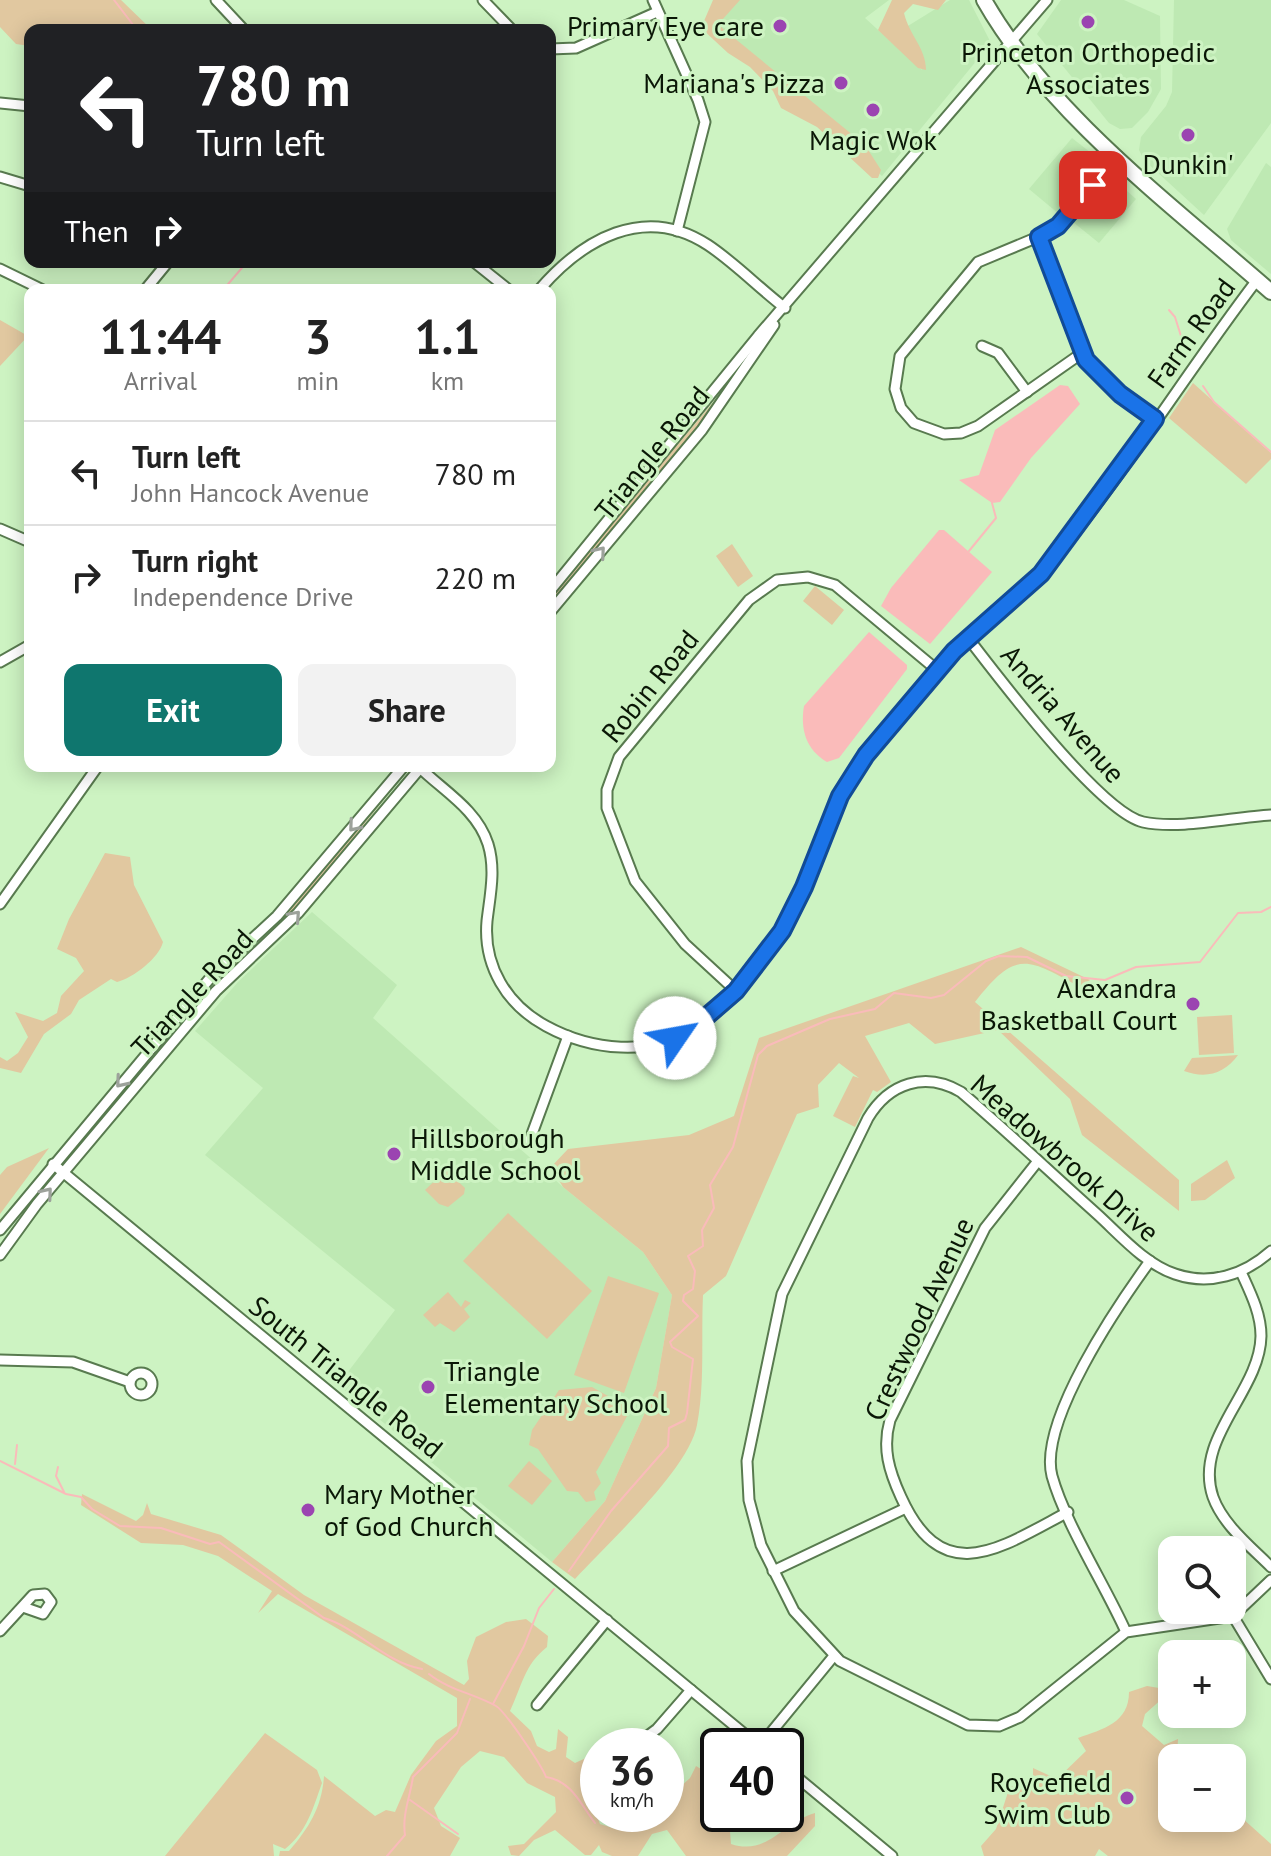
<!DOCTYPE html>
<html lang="en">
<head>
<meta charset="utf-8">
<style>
	:root { --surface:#fff; --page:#f2f2f2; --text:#222; --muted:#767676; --line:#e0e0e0; --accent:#0f766e }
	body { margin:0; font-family:"PT Sans",sans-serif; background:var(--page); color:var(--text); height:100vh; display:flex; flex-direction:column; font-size:30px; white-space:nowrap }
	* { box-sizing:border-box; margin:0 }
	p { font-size:26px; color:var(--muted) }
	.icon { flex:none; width:44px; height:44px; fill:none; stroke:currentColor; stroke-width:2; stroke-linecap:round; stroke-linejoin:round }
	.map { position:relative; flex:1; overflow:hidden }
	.side { position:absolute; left:24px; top:284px; width:532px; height:488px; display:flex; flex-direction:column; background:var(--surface); border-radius:16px; box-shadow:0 4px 20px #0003 }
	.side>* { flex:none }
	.hud { position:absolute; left:24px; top:24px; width:532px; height:244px; border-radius:16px; box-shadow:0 4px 20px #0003; background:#202124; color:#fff; overflow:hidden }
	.controls { position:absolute; left:1158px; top:1536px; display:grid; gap:16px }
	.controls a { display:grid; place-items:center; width:88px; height:88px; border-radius:16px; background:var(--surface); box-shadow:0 4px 20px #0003; font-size:40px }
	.speed { position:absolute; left:580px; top:1728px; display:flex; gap:16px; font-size:40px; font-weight:700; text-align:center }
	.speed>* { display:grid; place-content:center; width:104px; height:104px; border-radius:50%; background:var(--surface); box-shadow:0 4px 20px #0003; line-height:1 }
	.speed small { font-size:20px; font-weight:400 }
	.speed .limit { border:4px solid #111; border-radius:12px; background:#fff; color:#111 }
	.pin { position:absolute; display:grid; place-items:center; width:68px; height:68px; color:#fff; margin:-34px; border-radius:16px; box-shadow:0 4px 12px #0006 }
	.me { position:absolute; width:88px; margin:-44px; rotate:57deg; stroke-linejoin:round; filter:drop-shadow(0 0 6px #0008) }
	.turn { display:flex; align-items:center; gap:28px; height:168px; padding:0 40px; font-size:36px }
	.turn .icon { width:104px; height:104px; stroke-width:2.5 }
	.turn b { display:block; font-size:56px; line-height:68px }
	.then { display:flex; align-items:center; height:76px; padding:0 40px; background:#0003; gap:16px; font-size:30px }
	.eta { display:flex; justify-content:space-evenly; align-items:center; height:136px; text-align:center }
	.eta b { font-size:48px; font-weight:700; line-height:56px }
	.primary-button { display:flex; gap:16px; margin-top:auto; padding:16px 40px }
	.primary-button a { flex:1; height:92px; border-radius:16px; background:var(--accent); color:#fff; font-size:32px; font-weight:700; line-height:92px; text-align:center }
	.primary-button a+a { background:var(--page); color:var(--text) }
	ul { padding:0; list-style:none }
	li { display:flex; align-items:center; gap:24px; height:104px; padding:0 40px; border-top:2px solid var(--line) }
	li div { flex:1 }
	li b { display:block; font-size:30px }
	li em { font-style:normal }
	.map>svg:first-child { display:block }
	.built { fill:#bee9b3 }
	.green { fill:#e1c8a0 }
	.water { fill:#fabbba }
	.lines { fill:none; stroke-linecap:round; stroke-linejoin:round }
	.stream { stroke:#fabbba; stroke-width:2 }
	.minor-casing { stroke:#587a4f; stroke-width:13 }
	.highway-casing { stroke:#587a4f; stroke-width:18 }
	.minor { stroke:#fff; stroke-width:9 }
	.highway { stroke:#fff; stroke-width:14 }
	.oneway { stroke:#9da29b }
	.route-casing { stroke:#114b97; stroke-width:20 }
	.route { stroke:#1a73e8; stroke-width:14 }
	.poi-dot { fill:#9b44b1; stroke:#cdf3c2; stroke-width:3 }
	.labels { text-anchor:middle; stroke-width:6; stroke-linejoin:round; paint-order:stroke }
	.poi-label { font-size:28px; fill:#0a1706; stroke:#cdf3c2; text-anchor:end }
	.street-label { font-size:28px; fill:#0a1706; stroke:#cdf3c2 }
</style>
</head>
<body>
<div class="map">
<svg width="1271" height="1856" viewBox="0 0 1271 1856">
	<rect width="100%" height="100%" fill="#cdf3c2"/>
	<!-- built -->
	<g class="built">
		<polygon points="730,0 889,0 865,18 922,70 903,29 950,0 969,0 991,43 882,176 710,22"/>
		<polygon points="1061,0 1124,0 1160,16 1161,89 1148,112 1132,128 1120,129 1109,123 1037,34"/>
		<polygon points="1174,0 1271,0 1271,123 1204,215 1144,160 1139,150 1141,137 1166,106 1172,92"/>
		<polygon points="1072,138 1100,160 1059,214 1029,189"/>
		<polygon points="1266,163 1271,167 1271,274 1231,240 1227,229"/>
		<polygon points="1111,177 1136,199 1099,243 1073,222"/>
		<polygon points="312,912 397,985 373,1018 563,1187 643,1252 672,1295 656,1388 605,1501 552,1562 338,1385 395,1310 205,1155 263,1088 195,1031 238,982"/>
	</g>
	<!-- green -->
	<g class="green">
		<polygon points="0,0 121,0 152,30 30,30 30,46 16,44 0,27"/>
		<polygon points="713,0 740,0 722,20 722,28 865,145 881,170 878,178 872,178 817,127 781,108 773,91 750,67 728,53 701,28"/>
		<path d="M 892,0 L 946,0 L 938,10 L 913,4 L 904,13 C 909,35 926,48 926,70 L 918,68 L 878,30 Z"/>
		<polygon points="0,320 28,336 0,366"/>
		<polygon points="1193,383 1271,453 1271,459 1246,484 1169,418"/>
		<polygon points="720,394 706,418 550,606 550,597"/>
		<polygon points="732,544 753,576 738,587 716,556"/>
		<polygon points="815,586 844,610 832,625 803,601"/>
		<polygon points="402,777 292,914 195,1008 230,968 265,937"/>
		<path d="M 105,853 L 130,857 L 134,885 L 163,942 C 159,958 133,978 117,982 L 111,979 L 79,1000 L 71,1014 L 44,1034 L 21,1073 L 0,1068 L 0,1057 L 7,1061 L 18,1053 L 28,1037 L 15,1012 L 43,1021 L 57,1013 L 61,996 L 84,971 L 76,958 L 57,949 L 69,919 Z"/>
		<path d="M 1021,947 L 1090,980 L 1080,987 C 1027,958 1016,949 975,1002 L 1179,1180 L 1179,1211 L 1082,1135 L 1070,1099 L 998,1030 L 935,1044 L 909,1023 L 865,1036 L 891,1082 L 877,1092 L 873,1090 L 855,1127 L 833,1116 L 853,1076 L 859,1078 L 839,1063 L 818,1085 L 819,1107 L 797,1114 L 726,1276 L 703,1295 C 701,1337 705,1384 697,1425 C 689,1469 607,1544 575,1579 L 552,1562 L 605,1501 L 656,1388 L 672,1295 L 643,1252 L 563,1187 L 551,1167 L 568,1149 L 689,1135 L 734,1116 L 759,1038 Z"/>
		<polygon points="1232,1015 1234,1053 1199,1055 1197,1017"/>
		<path d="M 1238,1055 C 1224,1074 1206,1079 1184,1071 L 1192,1058 Z"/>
		<polygon points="49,1148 0,1214 0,1175 7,1167"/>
		<polygon points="1227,1160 1235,1178 1205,1200 1191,1201 1191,1184"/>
		<polygon points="446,1170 465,1188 464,1194 448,1207 439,1204 425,1190"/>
		<polygon points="508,1213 592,1291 547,1339 463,1261"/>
		<polygon points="608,1276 659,1293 624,1393 574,1375"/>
		<polygon points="448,1292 461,1307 465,1300 471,1303 464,1309 470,1317 454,1332 440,1323 435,1327 423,1315"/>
		<path d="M 592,1387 L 631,1409 C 619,1431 609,1450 596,1472 L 601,1483 L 594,1492 L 596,1500 L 586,1502 L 578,1492 L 567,1491 L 538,1449 L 529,1445 L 532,1430 L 559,1390 Z"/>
		<polygon points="529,1461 552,1481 532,1505 508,1486"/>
		<path d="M 82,1494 L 136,1521 L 143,1515 L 147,1503 L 151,1514 L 221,1535 L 304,1595 L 464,1685 L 469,1679 L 467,1661 L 476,1637 L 506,1622 L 526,1619 L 548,1636 L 547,1647 C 524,1665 522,1686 510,1711 L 531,1731 L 537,1746 L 549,1752 L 556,1749 L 558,1729 L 568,1737 L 566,1757 L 575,1763 L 586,1758 L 597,1765 L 594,1809 L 600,1824 L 616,1829 L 629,1822 L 628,1814 L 666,1814 L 666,1800 L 690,1778 L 696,1766 L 711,1775 L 718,1772 L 718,1814 L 743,1814 L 730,1831 L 731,1844 C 768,1856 783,1822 815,1813 L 815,1826 L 787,1856 L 686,1856 L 667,1830 L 652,1834 L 638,1856 L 612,1856 L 602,1852 L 599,1845 L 591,1855 L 585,1855 L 555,1830 L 534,1840 L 519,1856 L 511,1855 L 508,1846 L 524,1844 L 556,1812 L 555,1797 L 527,1783 L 504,1757 L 480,1751 L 461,1767 L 434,1808 L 441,1826 L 460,1838 L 450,1856 L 279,1856 L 280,1851 L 289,1851 C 309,1828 322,1807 324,1776 L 375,1816 L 386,1810 L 395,1812 L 411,1775 L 436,1741 L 457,1726 L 457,1698 L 278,1594 L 258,1613 L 272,1591 L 218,1556 L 183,1545 L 141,1543 L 81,1505 Z"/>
		<path d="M 1147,1686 L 1165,1689 L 1164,1697 L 1145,1714 L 1142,1726 L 1164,1745 L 1178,1739 L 1177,1758 L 1172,1758 L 1172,1818 L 1232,1818 L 1232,1809 L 1271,1844 L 1271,1856 L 1108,1856 L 1099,1849 L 1095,1856 L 984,1856 L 981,1846 L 996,1829 L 1010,1786 L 1033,1790 L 1033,1768 L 1057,1779 L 1086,1751 L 1078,1738 C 1103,1729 1129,1723 1129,1692 Z"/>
		<path d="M 265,1733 L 317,1770 L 322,1783 C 313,1808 307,1832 285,1849 L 273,1844 L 274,1856 L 165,1856 Z"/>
	</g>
	<!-- water -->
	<g class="water">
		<polygon points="1060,385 1068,386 1080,404 1031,458 1000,502 992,503 959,480 979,475 995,430"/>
		<polygon points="939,530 944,530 992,572 930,644 881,606 891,588"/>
		<path d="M 869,632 L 907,665 L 907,669 L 839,758 L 827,762 C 806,750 800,729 804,706 Z"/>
	</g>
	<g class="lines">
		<!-- stream -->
		<g class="stream">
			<polyline points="114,0 137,30"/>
			<polyline points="223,290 247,262"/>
			<polyline points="1169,310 1175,317 1186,352"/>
			<polyline points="1203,386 1214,402 1271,452"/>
			<polyline points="969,551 996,518 992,503"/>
			<path d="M 0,1461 L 66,1494 L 81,1497 L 92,1509 L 120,1526 L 161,1528 L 210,1544 L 219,1542 L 324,1618 C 358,1628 385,1663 422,1669"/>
			<polyline points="15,1464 17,1445"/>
			<polyline points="58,1467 56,1476 64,1492"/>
			<polyline points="569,1571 611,1511 668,1446 669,1428 685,1420 687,1413 693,1359 672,1347 670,1342 698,1316 683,1301 684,1295 693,1289 695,1271 688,1256 703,1246 702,1230 714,1208 710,1185 733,1147 758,1055 767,1046 830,1019 875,1009 894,993 931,998 944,995 986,961 999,956 1027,957 1066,976 1105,980 1136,967 1200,962 1238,913 1261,912 1271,907"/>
			<path d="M 429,1674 C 449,1690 475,1694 496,1706 C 505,1711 542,1766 546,1777 C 572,1781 581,1805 595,1823"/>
			<polyline points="493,1704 524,1646 539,1608 554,1589"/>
			<polyline points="410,1800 458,1834"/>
			<path d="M 387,1856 L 405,1835 C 402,1815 410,1797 413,1777 L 457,1733 L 470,1699"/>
		</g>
		<defs>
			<g id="minor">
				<polyline points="216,0 244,30"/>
				<polyline points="483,0 512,30"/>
				<polyline points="653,0 698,100 705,122 677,231"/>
				<polyline points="550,49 576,48 657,12"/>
				<polyline points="0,103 30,106"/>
				<polyline points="0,177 30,186"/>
				<polyline points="1039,237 1086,360 1120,394 1155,419"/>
				<polyline points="474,262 509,290"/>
				<polyline points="0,269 43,290"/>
				<polyline points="145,290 168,262"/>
				<path d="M 539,290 C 582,240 644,203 708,245 C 735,263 759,288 785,308"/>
				<polyline points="982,346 998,353 1027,392"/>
				<polyline points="1082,353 978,426 961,433 944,434 914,423 901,408 895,389 900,356 978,262 1050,232 1118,156"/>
				<polyline points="0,529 30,542"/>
				<polyline points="550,591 758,336 1047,0"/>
				<polyline points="550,612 702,430 774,325"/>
				<path d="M 968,638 C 998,677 1100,812 1143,822 C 1179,830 1233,817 1271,815"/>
				<polyline points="0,662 30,645"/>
				<path d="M 418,766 C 442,790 477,809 488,844 C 496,870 490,895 487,921 C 483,966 507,1005 546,1026 C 590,1050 652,1058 695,1027 C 743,993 780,943 803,889 C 823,843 836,796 866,755 C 896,715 931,670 969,637 C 992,617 1018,601 1039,577 C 1118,484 1183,377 1257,280"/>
				<polyline points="0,904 98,766"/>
				<polyline points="736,991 685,944 635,881 607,808 607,790 619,757 749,600 777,580 808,577 835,585 937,670"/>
				<polyline points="529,1142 568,1036"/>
				<path d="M 1038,1161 L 985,1228 L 890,1420 C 882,1448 889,1471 901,1497 C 943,1590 1000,1548 1068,1512"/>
				<polyline points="53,1164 759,1746"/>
				<polyline points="0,1230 211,977 277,916 404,766"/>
				<path d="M 1271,1251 C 1244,1275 1210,1286 1175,1274 C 1145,1264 1121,1236 1098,1215 C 1052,1174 1008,1132 961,1092 C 925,1071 889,1083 868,1118 L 782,1294 L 747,1461 L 749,1500 L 761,1545 L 794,1611 L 840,1661 L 968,1725 L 999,1726 L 1020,1717 L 1126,1632 L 1233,1616 L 1271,1580"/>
				<polyline points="0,1255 37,1204 216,991 298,913 422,766"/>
				<path d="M 1241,1272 C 1250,1292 1261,1313 1261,1336 C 1260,1392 1193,1438 1213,1497 C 1223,1525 1251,1547 1271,1567"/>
				<polyline points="0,1360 73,1362 130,1382"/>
				<circle cx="141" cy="1384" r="11"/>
				<polyline points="773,1571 906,1508"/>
				<polyline points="1233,1616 1271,1679"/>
				<polyline points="0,1631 33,1595 45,1594 51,1602 43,1614 23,1607"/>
				<path d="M 1126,1632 C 1105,1585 1065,1523 1052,1476 C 1038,1422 1118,1305 1150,1261"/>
				<polyline points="537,1705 607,1620"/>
				<polyline points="634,1746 657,1729 691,1690"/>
				<polyline points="760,1746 833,1657"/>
				<polyline points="786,1768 892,1856"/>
			</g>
			<path id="highway" d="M 984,0 C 1048,113 1173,206 1271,292"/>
		</defs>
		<!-- minor casing -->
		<use href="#minor" class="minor-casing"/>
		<!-- highway casing -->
		<use href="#highway" class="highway-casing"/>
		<!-- minor -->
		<use href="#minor" class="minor"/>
		<!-- highway -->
		<use href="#highway" class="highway"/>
	</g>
	<!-- one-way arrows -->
	<defs><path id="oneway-chevron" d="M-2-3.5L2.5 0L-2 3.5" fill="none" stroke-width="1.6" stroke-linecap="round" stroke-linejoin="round" transform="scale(2)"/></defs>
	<g class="oneway">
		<use href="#oneway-chevron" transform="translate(600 552) rotate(-50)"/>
		<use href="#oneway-chevron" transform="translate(354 826) rotate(130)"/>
		<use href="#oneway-chevron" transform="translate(295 916) rotate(-48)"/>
		<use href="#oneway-chevron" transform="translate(121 1082) rotate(130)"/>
		<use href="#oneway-chevron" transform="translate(47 1193) rotate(-50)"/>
	</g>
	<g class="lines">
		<defs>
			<polyline id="route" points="675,1038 692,1029 736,991 782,931 804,887 840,796 866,755 954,651 1041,574 1155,419 1120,394 1086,360 1039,237 1058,226 1093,185"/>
		</defs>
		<!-- route casing -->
		<use href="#route" class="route-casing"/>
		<!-- route -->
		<use href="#route" class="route"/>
	</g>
	<!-- markers -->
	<g class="poi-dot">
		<circle cx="1088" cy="22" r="8"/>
		<circle cx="780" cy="26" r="8"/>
		<circle cx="841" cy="83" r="8"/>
		<circle cx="873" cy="110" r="8"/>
		<circle cx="1188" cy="135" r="8"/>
		<circle cx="1193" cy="1004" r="8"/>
		<circle cx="394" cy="1154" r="8"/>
		<circle cx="428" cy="1387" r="8"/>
		<circle cx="308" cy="1510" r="8"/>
		<circle cx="1127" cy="1798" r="8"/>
	</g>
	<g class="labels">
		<!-- poi labels -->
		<g class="poi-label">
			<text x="764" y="36">Primary Eye care</text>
			<text x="1088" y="62" text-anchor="middle">Princeton Orthopedic<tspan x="1088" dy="32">Associates</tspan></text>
			<text x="825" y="93">Mariana's Pizza</text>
			<text x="873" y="150" text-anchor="middle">Magic Wok</text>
			<text x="1188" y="174" text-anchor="middle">Dunkin'</text>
			<text x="1177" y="998">Alexandra<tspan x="1177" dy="32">Basketball Court</tspan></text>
			<text x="410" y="1148" text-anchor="start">Hillsborough<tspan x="410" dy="32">Middle School</tspan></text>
			<text x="444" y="1381" text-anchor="start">Triangle<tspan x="444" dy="32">Elementary School</tspan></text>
			<text x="324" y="1504" text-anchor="start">Mary Mother<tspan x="324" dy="32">of God Church</tspan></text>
			<text x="1111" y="1792">Roycefield<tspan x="1111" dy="32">Swim Club</tspan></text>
		</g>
		<!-- street labels -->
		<g class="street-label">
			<text transform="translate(1191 333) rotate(-54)" y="10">Farm Road</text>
			<text transform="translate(652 453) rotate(-51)" y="10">Triangle Road</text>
			<text transform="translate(650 686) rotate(-51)" y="10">Robin Road</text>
			<text transform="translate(1063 714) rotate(49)" y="10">Andria Avenue</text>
			<text transform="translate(192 993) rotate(-47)" y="10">Triangle Road</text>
			<text transform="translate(1065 1158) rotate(41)" y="10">Meadowbrook Drive</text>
			<text transform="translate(919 1319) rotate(-65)" y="10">Crestwood Avenue</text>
			<text transform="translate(346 1377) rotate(39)" y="10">South Triangle Road</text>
		</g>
	</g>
</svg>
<div class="controls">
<a><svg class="icon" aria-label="search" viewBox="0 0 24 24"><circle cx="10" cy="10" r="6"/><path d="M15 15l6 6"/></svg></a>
<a>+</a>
<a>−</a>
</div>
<div class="speed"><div>36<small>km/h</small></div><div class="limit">40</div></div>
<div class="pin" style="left:1093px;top:185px;background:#d93025"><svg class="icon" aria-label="arrive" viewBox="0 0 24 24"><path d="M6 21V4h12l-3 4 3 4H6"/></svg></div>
<svg class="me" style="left:675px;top:1038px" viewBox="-20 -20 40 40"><circle r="19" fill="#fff"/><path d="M0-13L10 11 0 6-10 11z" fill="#1a73e8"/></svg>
<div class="hud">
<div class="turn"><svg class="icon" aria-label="left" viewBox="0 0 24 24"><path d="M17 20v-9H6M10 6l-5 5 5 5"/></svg><div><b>780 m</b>Turn left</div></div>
<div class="then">Then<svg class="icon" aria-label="right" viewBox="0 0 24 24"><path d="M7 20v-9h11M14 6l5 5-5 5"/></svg></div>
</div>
<section class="side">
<div class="eta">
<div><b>11:44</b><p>Arrival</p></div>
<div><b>3</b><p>min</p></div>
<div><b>1.1</b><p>km</p></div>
</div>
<ul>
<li><svg class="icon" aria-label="left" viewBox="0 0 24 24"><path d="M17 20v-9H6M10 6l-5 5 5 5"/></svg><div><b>Turn left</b><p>John Hancock Avenue</p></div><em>780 m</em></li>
<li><svg class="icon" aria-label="right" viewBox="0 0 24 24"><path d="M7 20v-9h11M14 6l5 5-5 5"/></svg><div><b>Turn right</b><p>Independence Drive</p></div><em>220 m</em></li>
</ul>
<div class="primary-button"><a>Exit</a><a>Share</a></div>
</section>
</div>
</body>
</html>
